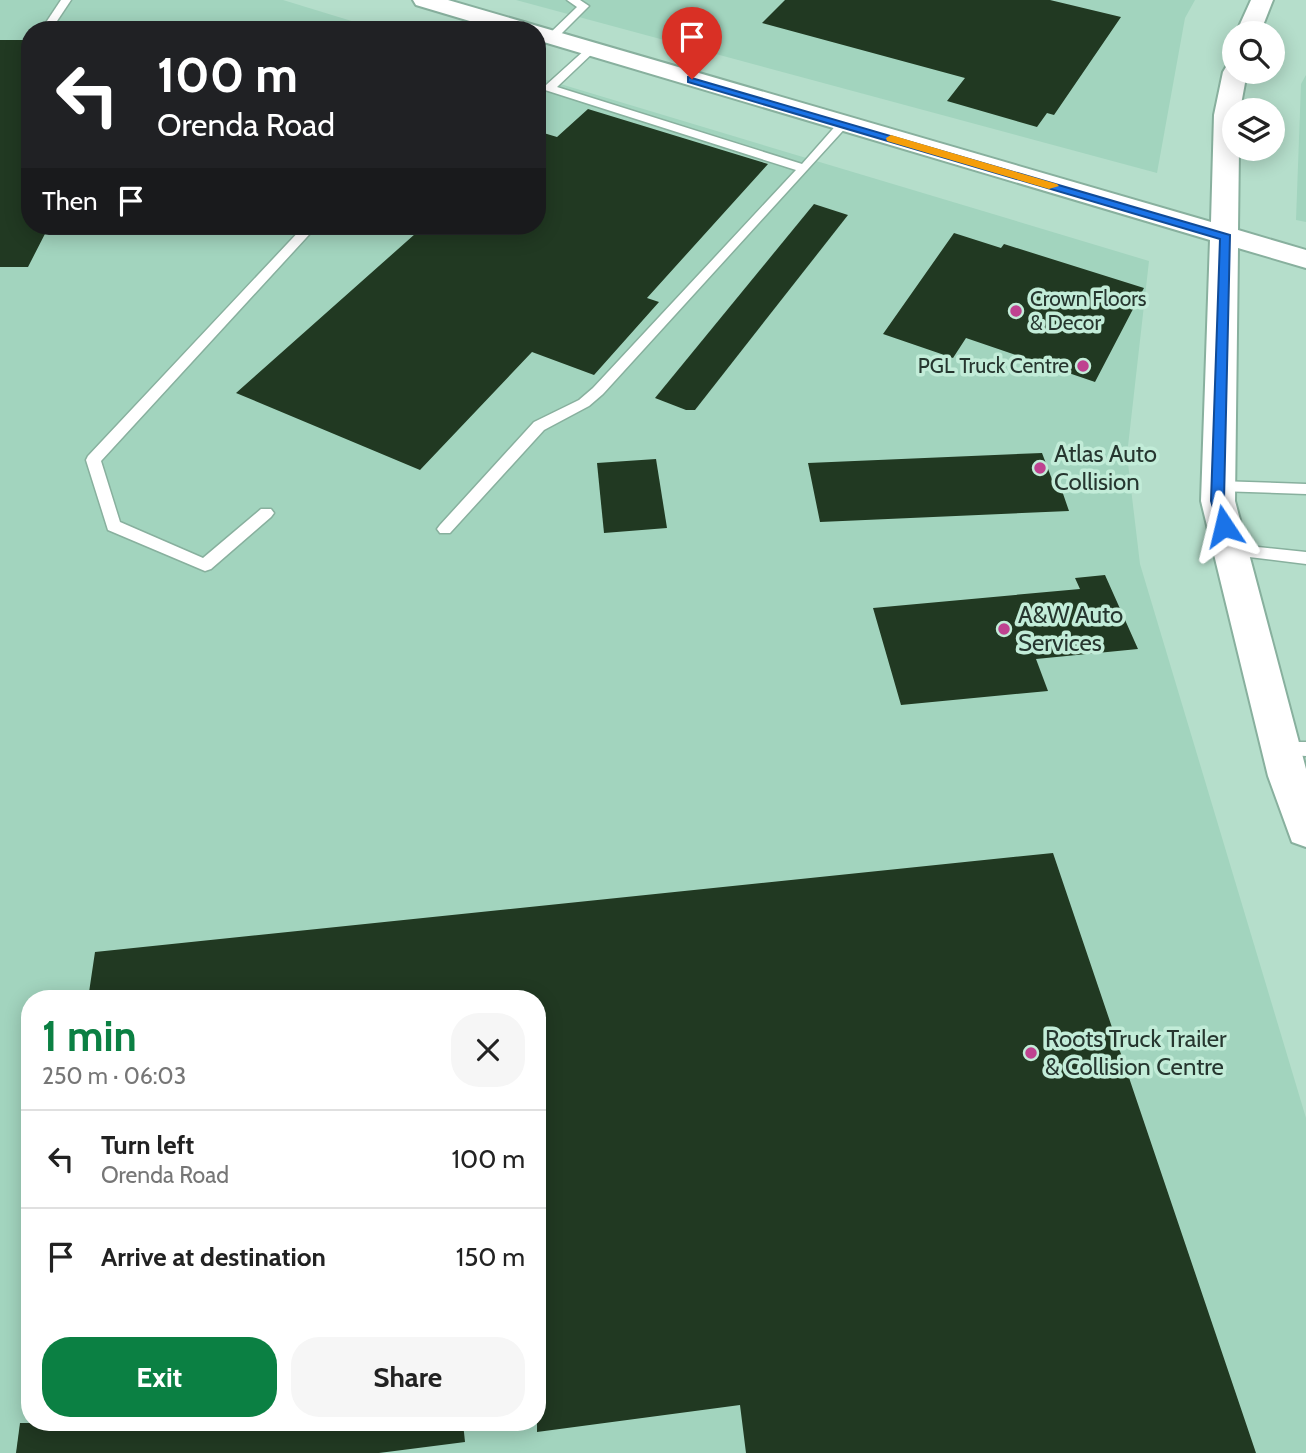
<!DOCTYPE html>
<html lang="en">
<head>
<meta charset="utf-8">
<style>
	:root { --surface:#fff; --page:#f6f6f6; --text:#222; --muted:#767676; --line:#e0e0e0; --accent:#0b8043 }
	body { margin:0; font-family:Cabin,sans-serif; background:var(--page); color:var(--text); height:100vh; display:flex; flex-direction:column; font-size:26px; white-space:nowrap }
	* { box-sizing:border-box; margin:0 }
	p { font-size:23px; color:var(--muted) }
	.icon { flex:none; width:38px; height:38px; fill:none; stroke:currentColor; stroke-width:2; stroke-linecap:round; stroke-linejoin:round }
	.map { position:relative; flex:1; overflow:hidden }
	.panel { position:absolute; left:21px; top:990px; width:525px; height:441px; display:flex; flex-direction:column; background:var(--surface); border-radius:28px; box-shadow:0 4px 18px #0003 }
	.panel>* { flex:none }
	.banner { position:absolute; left:21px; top:21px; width:525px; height:214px; border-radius:28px; box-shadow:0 4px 18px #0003; background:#202124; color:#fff; overflow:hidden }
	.fabs { position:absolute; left:1222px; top:21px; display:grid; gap:14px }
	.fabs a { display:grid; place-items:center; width:63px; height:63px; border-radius:50%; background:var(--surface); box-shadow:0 4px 18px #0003; font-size:35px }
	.pin { position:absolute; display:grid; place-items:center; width:60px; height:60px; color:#fff; margin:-72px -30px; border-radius:50% 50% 50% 0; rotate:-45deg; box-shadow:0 0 7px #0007 }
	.pin .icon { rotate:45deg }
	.me { position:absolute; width:77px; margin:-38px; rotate:350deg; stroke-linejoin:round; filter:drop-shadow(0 0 5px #0008) }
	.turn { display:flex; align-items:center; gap:24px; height:147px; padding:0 21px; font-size:32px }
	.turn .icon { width:91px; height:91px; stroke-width:2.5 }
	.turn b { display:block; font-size:49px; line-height:60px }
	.then { display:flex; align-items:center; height:66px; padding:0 21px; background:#0003; gap:14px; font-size:26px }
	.round { display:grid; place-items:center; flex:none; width:74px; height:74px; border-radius:28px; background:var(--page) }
	.head { display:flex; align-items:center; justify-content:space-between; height:119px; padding:0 21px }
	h1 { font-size:42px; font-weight:700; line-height:52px; color:var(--accent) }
	.primary-button { display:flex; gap:14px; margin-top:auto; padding:14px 21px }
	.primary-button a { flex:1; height:80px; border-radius:28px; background:var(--accent); color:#fff; font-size:28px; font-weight:700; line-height:80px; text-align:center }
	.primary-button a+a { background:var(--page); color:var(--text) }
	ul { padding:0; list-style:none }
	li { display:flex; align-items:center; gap:21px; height:98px; padding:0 21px; border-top:2px solid var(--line) }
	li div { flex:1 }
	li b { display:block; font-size:26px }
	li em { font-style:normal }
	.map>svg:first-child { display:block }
	.built { fill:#a2d4be; fill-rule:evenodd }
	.building { fill:#213922 }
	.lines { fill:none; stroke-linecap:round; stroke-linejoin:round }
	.service-casing { stroke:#88b09e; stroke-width:3 }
	.tertiary-casing { stroke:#88b09e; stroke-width:4 }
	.service { fill:#fff; fill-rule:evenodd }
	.tertiary { fill:#fff; fill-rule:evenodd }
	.route { fill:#1a73e8; stroke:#114b97; stroke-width:2 }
	.slow { fill:#f59e0b }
	.poi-dot { fill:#bf4290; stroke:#c2ecd8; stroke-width:2.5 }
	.labels { text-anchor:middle; stroke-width:7; stroke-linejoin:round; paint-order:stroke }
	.far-poi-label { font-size:21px; fill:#26362f; stroke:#c2ecd8; text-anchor:start }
	.poi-label { font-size:24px; fill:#26362f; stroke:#c2ecd8; text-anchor:start }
</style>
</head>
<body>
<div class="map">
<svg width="1306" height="1453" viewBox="0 0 1306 1453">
	<rect width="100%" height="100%" fill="#b5decb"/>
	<!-- built -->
	<g class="built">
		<path d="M 0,0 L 283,0 L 381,30 L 30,30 L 30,226 L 537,226 L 537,77 L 1149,261 L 1127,455 L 1140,564 L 1306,1118 L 1306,1453 L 0,1453 ZM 30,999 L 537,999 L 537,1423 L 30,1423 Z"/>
		<polygon points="516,0 1195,0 1185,18 1157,173"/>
		<polygon points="1306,75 1306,222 1296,220 1301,84"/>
	</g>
	<!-- building -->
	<g class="building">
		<polygon points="785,0 1050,0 1121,17 1054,115 1047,113 1037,127 947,101 965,78 762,23"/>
		<polygon points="0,40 30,40 30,226 49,226 28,267 0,267"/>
		<polygon points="588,109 768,164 647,298 659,302 594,375 532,352 420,470 236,393 424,226 537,226 537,131 557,137"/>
		<polygon points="814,204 848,215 695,410 686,410 655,398"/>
		<polygon points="954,233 1001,248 1004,244 1144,288 1095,382 966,338 953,358 883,334"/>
		<polygon points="1042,453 1053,482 1059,482 1069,511 820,522 808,463"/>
		<polygon points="656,459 667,528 604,533 597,463"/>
		<polygon points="1105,575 1138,649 1036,659 1048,691 901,705 873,608 1080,589 1075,578"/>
		<polygon points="1053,853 1256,1453 746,1453 740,1405 537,1432 537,999 88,999 95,952"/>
		<polygon points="20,1423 463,1423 465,1442 379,1453 16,1453"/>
	</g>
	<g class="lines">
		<defs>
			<g id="service">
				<polygon points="61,0 71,0 51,30 41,30"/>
				<polygon points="567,0 580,0 589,6 556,39 548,39 548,35 577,7"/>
				<polygon points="587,48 596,50 557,87 802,164 839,122 849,124 603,394 589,406 544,430 450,533 440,533 437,529 440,525 534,422 579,400 593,388 796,170 545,90 545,86"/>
				<polygon points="304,226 317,226 101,461 120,522 203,558 261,509 271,509 274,513 271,517 211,569 205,571 108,530 86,460 88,456"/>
				<polygon points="1218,481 1306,484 1306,494 1218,491 1210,486"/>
				<polygon points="1230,544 1306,552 1306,564 1224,554 1222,550"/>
				<polygon points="1281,742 1306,742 1306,756 1275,754 1272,749 1275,744"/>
			</g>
			<g id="tertiary">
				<polygon points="413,0 448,0 1211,222 1214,115 1223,72 1226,67 1234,65 1234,72 1247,72 1240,110 1234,110 1234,149 1239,149 1238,230 1306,250 1306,268 1238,248 1235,501 1306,769 1306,847 1292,842 1268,776 1201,501 1210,240 537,40 537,30 500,30 416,5"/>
				<polygon points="1251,0 1273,0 1260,33 1236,33"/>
			</g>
		</defs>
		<!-- service casing -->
		<use href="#service" class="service-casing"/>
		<!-- tertiary casing -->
		<use href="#tertiary" class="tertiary-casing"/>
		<!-- service -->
		<use href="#service" class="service"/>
		<!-- tertiary -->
		<use href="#tertiary" class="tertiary"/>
	</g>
	<!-- route -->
	<polygon class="route" points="688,77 1230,235 1224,501 1231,526 1229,529 1219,529 1211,501 1220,239 688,82"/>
	<!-- slow -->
	<polygon class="slow" points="891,135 1057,184 1059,186 1049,189 887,141 886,138"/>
	<!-- markers -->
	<g class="poi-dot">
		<circle cx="1016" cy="311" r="7"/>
		<circle cx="1083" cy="366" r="7"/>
		<circle cx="1040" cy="468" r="7"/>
		<circle cx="1004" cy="629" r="7"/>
		<circle cx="1031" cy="1053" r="7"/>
	</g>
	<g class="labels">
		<!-- far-poi labels -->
		<g class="far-poi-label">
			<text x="1030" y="306">Crown Floors<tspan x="1030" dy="24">&amp; Decor</tspan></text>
			<text x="1069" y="373" text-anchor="end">PGL Truck Centre</text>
		</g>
		<!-- poi labels -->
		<g class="poi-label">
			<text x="1054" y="462">Atlas Auto<tspan x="1054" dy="28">Collision</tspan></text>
			<text x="1018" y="623">A&amp;W Auto<tspan x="1018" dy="28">Services</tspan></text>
			<text x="1045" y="1047">Roots Truck Trailer<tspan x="1045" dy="28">&amp; Collision Centre</tspan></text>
		</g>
	</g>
</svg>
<div class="fabs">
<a><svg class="icon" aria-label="search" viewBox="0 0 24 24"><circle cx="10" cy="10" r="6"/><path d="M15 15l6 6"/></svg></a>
<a><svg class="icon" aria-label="layers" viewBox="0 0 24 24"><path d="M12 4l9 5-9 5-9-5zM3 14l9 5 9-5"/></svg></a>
</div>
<div class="pin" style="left:692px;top:79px;background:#d93025"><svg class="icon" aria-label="arrive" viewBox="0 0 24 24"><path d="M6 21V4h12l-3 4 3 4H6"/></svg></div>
<svg class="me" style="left:1224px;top:526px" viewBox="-20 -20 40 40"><path d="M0-17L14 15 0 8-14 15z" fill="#1a73e8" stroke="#fff" stroke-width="4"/></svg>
<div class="banner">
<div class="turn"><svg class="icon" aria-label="left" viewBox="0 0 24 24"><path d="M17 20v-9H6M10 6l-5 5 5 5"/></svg><div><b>100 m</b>Orenda Road</div></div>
<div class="then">Then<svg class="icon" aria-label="arrive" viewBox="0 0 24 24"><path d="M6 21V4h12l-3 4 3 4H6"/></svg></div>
</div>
<section class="panel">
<div class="head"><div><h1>1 min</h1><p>250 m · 06:03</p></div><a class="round"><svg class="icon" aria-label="close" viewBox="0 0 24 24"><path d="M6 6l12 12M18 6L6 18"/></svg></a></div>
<ul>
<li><svg class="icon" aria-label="left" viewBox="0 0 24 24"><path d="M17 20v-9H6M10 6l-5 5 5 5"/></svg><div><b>Turn left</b><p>Orenda Road</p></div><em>100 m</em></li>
<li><svg class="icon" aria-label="arrive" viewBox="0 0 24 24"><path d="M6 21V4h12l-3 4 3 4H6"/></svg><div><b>Arrive at destination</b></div><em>150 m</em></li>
</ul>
<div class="primary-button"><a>Exit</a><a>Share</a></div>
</section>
</div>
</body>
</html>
